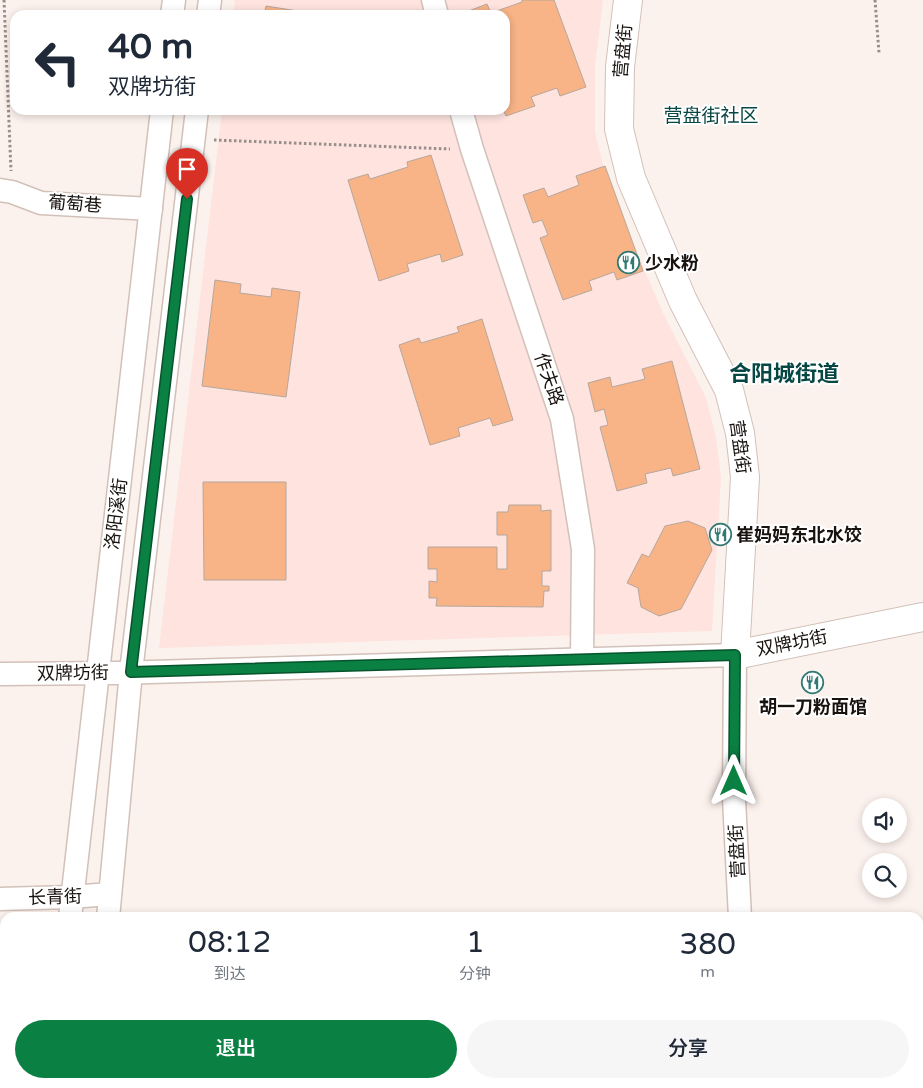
<!DOCTYPE html>
<html lang="zh">
<head>
<meta charset="utf-8">
<style>
	:root { --surface:#fff; --page:#f6f6f7; --text:#1f2937; --muted:#747a83; --accent:#0b8043 }
	body { margin:0; font-family:"Varela Round","Noto Sans SC",sans-serif; background:var(--page); color:var(--text); height:100vh; display:flex; flex-direction:column; font-size:19px; white-space:nowrap }
	* { box-sizing:border-box; margin:0 }
	p { font-size:16px; color:var(--muted) }
	.icon { flex:none; width:28px; height:28px; fill:none; stroke:currentColor; stroke-width:2; stroke-linecap:round; stroke-linejoin:round }
	.map { position:relative; flex:1; overflow:hidden }
	.side { position:absolute; left:0px; top:912px; width:924px; height:176px; display:flex; flex-direction:column; background:var(--surface); border-radius:15px 15px 0 0; box-shadow:0 2px 8px #0003 }
	.side>* { flex:none }
	.hud { position:absolute; left:10px; top:10px; width:500px; height:105px; border-radius:15px; box-shadow:0 2px 8px #0003; background:#fff; color:var(--text); overflow:hidden }
	.controls { position:absolute; left:862px; top:798px; display:grid; gap:10px }
	.controls a { display:grid; place-items:center; width:45px; height:45px; border-radius:50%; background:var(--surface); box-shadow:0 2px 8px #0003; font-size:25px }
	.pin { position:absolute; display:grid; place-items:center; width:42px; height:42px; color:#fff; margin:-51px -21px; border-radius:50% 50% 50% 0; rotate:-45deg; box-shadow:0 0 5px #0007 }
	.pin .icon { rotate:45deg }
	.me { position:absolute; width:55px; margin:-28px; rotate:0deg; stroke-linejoin:round; filter:drop-shadow(0 0 4px #0008) }
	.turn { display:flex; align-items:center; gap:18px; height:105px; padding:0 15px; font-size:22px }
	.turn .icon { width:65px; height:65px; stroke-width:2.5 }
	.turn b { display:block; font-size:35px; line-height:42px }
	.eta { display:flex; justify-content:space-evenly; align-items:center; height:85px; text-align:center }
	.eta b { font-size:30px; font-weight:600; line-height:35px }
	.cta { display:flex; gap:10px; margin-top:auto; padding:10px 15px }
	.cta a { flex:1; height:58px; border-radius:30px; background:var(--accent); color:#fff; font-size:20px; font-weight:600; line-height:58px; text-align:center }
	.cta a+a { background:var(--page); color:var(--text) }
	.map>svg:first-child { display:block }
	.commercial { fill:#fee3df }
	.medical { fill:#fee3e0 }
	.building { fill:#f8b387; stroke:#b6a79d }
	.lines { fill:none; stroke-linecap:round; stroke-linejoin:round }
	.minor-casing { stroke:#d2c1b9; stroke-width:25 }
	.major-casing { stroke:#d2c1b9; stroke-width:30 }
	.path { stroke:#988f8b; stroke-width:3; stroke-dasharray:2.5 2.5; stroke-linecap:butt }
	.minor { stroke:#fff; stroke-width:22 }
	.major { stroke:#fff; stroke-width:28 }
	.route-casing { stroke:#07532c; stroke-width:12 }
	.route { stroke:#0b8043; stroke-width:9 }
	.labels { text-anchor:middle; stroke-width:4; stroke-linejoin:round; paint-order:stroke }
	.street-label { font-size:18px; fill:#191310; stroke:#fff }
	.poi-label { font-size:18px; font-weight:bold; fill:#191310; stroke:#fff; text-anchor:start }
	.neighbourhood-label { font-size:19px; fill:#074743; stroke:#fff }
	.district-label { font-size:22px; font-weight:bold; fill:#074743; stroke:#fff }
</style>
</head>
<body>
<div class="map">
<svg width="923" height="1088" viewBox="0 0 923 1088">
	<rect width="100%" height="100%" fill="#fcf2ed"/>
	<!-- commercial -->
	<polygon class="commercial" points="235,0 603,0 595,66 595,132 608,185 662,311 706,398 716,437 721,478 712,631 159,648 222,110 505,110 505,15 233,15"/>
	<!-- medical -->
	<g class="medical">
		<polygon points="919,1029 923,1031 923,1059 919,1068"/>
		<polygon points="765,1084 911,1084 909,1088 765,1088"/>
	</g>
	<!-- building -->
	<g class="building">
		<polygon points="522,0 554,0 586,87 560,96 557,88 531,97 535,106 506,116 503,110 505,110 505,15 467,15 466,12 487,4 491,13 522,2"/>
		<polygon points="266,6 323,15 264,15"/>
		<polygon points="254,110 280,110 280,114"/>
		<polygon points="431,155 463,255 442,262 440,254 407,264 409,271 379,281 348,180 368,174 370,179 408,167 407,162"/>
		<polygon points="605,166 643,271 617,280 614,272 589,281 592,290 563,300 540,238 548,235 542,220 533,223 523,195 544,188 548,197 579,185 576,176"/>
		<polygon points="215,280 241,284 240,293 271,297 272,288 300,292 286,397 202,386"/>
		<polygon points="482,319 513,420 493,426 490,418 458,428 460,436 430,445 399,345 419,338 421,343 459,332 457,327"/>
		<polygon points="672,361 700,469 673,476 671,468 645,474 647,483 617,491 600,427 608,425 604,409 595,412 588,383 610,377 612,387 645,379 642,369"/>
		<polygon points="203,482 286,482 286,580 204,580"/>
		<polygon points="509,505 541,505 541,511 551,510 551,571 542,571 542,586 549,586 549,591 544,591 543,607 436,606 437,598 429,598 429,581 437,582 437,569 428,569 428,547 497,547 497,569 507,569 507,535 497,535 497,512 508,512"/>
		<polygon points="688,521 705,528 712,550 681,609 659,616 641,607 638,588 627,583 642,554 649,557 665,526"/>
	</g>
	<g class="lines">
		<defs>
			<g id="minor">
				<polyline points="433,0 437,15"/>
				<polyline points="172,15 174,0"/>
				<polyline points="208,15 210,0"/>
				<polyline points="461,110 472,149 562,419 583,549 582,659"/>
				<polyline points="0,190 12,192 41,203 151,209"/>
				<polyline points="0,674 116,673 735,655 734,799 740,918"/>
				<polyline points="0,899 71,897 110,894"/>
				<polyline points="70,918 162,110"/>
				<polyline points="108,918 131,672 197,110"/>
				<polyline points="751,1084 751,1088"/>
				<polyline points="56,1088 57,1084"/>
				<polyline points="94,1088 94,1084"/>
			</g>
			<polyline id="major" points="628,0 620,67 619,129 631,178 683,301 729,390 740,433 745,477 735,655 923,617"/>
		</defs>
		<!-- minor casing -->
		<use href="#minor" class="minor-casing"/>
		<!-- major casing -->
		<use href="#major" class="major-casing"/>
		<!-- path -->
		<g class="path">
			<polyline points="4,0 11,171"/>
			<polyline points="875,0 879,53"/>
			<polyline points="214,140 450,149"/>
		</g>
		<!-- minor -->
		<use href="#minor" class="minor"/>
		<!-- major -->
		<use href="#major" class="major"/>
	</g>
	<g class="lines">
		<defs>
			<polyline id="route" points="187,199 131,672 735,655 734,781"/>
		</defs>
		<!-- route casing -->
		<use href="#route" class="route-casing"/>
		<!-- route -->
		<use href="#route" class="route"/>
	</g>
	<!-- icons -->
	<defs>
		<symbol id="restaurant-ring" viewBox="-11 -11 22 22"><circle r="9.5" fill="#fff" stroke="#317973" stroke-width="1.5"/><path d="M-5-6h1v4h1v-4h1v4h1v-4h1v5L-1.5 .5V6h-2V.5L-5-1ZM5-6V6H3V1.5H1.5Q1.5-4 5-6Z" fill="#317973"/></symbol>
	</defs>
	<g fill-rule="evenodd">
		<use href="#restaurant-ring" x="616" y="250" width="25" height="25"/>
		<use href="#restaurant-ring" x="708" y="522" width="25" height="25"/>
		<use href="#restaurant-ring" x="800" y="670" width="25" height="25"/>
	</g>
	<g class="labels">
		<!-- street labels -->
		<g class="street-label">
			<text transform="translate(623 51) rotate(-85)" y="6">营盘街</text>
			<text transform="translate(75 204) rotate(4)" y="6">葡萄巷</text>
			<text transform="translate(549 379) rotate(71)" y="6">作夫路</text>
			<text transform="translate(740 447) rotate(82)" y="6">营盘街</text>
			<text transform="translate(116 514) rotate(-83)" y="6">洛阳溪街</text>
			<text transform="translate(792 643) rotate(-11)" y="6">双牌坊街</text>
			<text transform="translate(73 673) rotate(-1)" y="6">双牌坊街</text>
			<text transform="translate(737 851) rotate(-93)" y="6">营盘街</text>
			<text transform="translate(55 897) rotate(-2)" y="6">长青街</text>
		</g>
		<!-- poi labels -->
		<g class="poi-label">
			<text x="645" y="269">少水粉</text>
			<text x="736" y="541">崔妈妈东北水饺</text>
			<text x="813" y="713" text-anchor="middle">胡一刀粉面馆</text>
		</g>
		<!-- neighbourhood labels -->
		<g class="neighbourhood-label">
			<text x="711" y="122">营盘街社区</text>
		</g>
		<!-- district labels -->
		<g class="district-label">
			<text x="784" y="381">合阳城街道</text>
		</g>
	</g>
</svg>
<div class="controls">
<a><svg class="icon" aria-label="sound" viewBox="0 0 24 24"><path d="M4 9h4l5-4v14l-5-4H4zM17 9q2 3 0 6"/></svg></a>
<a><svg class="icon" aria-label="search" viewBox="0 0 24 24"><circle cx="10" cy="10" r="6"/><path d="M15 15l6 6"/></svg></a>
</div>
<div class="pin" style="left:187px;top:199px;background:#d93025"><svg class="icon" aria-label="arrive" viewBox="0 0 24 24"><path d="M6 21V4h12l-3 4 3 4H6"/></svg></div>
<svg class="me" style="left:734px;top:781px" viewBox="-20 -20 40 40"><path d="M0-17L14 15 0 8-14 15z" fill="#0b8043" stroke="#fff" stroke-width="4"/></svg>
<div class="hud">
<div class="turn"><svg class="icon" aria-label="left" viewBox="0 0 24 24"><path d="M17 20v-9H6M10 6l-5 5 5 5"/></svg><div><b>40 m</b>双牌坊街</div></div>
</div>
<section class="side">
<div class="eta">
<div><b>08:12</b><p>到达</p></div>
<div><b>1</b><p>分钟</p></div>
<div><b>380</b><p>m</p></div>
</div>
<div class="cta"><a>退出</a><a>分享</a></div>
</section>
</div>
</body>
</html>
